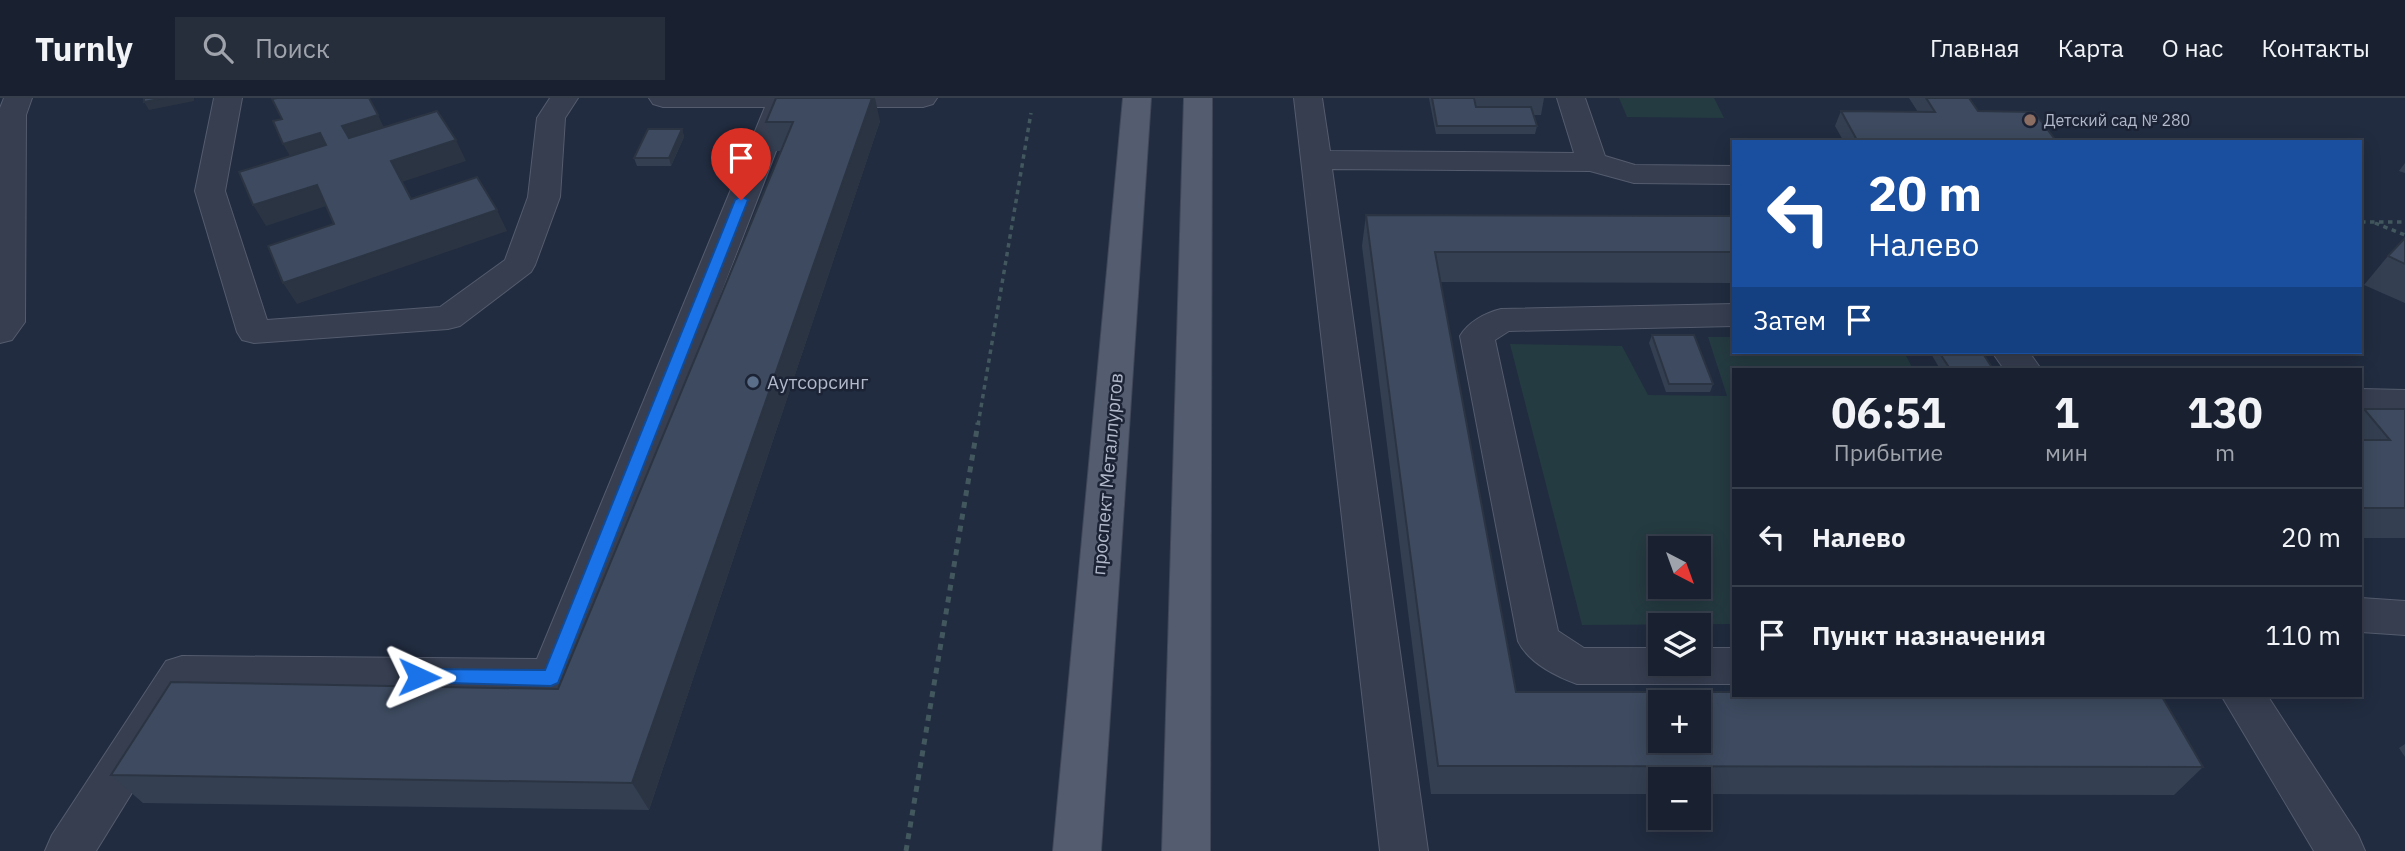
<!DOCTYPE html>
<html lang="ru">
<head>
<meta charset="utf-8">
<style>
	:root { --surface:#192130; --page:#262e3c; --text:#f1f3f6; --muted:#9fa3ab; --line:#373e4c }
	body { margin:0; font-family:"IBM Plex Sans",sans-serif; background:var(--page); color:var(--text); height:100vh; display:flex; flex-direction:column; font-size:26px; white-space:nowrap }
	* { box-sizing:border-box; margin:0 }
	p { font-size:23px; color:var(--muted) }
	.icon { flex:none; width:38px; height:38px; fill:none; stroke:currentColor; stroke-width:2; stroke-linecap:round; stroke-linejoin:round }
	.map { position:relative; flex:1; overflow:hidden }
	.sheet { position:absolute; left:1732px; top:270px; width:630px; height:329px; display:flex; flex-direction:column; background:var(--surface); border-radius:0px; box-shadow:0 4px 18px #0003,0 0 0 2px var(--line) }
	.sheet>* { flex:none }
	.guide { position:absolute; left:1732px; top:42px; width:630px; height:214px; border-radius:0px; box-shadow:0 4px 18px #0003,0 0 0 2px var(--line); background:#1a4fa0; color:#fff; overflow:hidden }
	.needle { width:46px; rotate:139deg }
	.buttons { position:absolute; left:1648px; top:438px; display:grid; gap:14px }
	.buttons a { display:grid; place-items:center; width:63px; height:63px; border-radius:0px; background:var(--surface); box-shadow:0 4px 18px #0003,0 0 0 2px var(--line); font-size:35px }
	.pin { position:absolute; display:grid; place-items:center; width:60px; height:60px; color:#fff; margin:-72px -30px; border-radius:50% 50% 50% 0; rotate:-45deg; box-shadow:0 0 7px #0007 }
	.pin .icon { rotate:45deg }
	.me { position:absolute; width:77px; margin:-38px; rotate:91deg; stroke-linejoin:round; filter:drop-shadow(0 0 5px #0008) }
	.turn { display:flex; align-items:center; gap:24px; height:147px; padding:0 21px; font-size:32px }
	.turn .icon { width:91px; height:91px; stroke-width:2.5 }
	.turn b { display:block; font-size:49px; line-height:60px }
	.then { display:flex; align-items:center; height:66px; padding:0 21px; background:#0003; gap:14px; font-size:26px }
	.eta { display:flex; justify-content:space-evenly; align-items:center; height:119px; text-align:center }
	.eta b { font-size:42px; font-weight:800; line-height:49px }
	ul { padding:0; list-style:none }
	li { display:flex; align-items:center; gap:21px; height:98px; padding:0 21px; border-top:2px solid var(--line) }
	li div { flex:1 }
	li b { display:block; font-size:26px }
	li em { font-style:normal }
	header { display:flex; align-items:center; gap:42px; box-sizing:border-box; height:98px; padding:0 35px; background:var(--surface); border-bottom:2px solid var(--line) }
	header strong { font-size:33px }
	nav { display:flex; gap:38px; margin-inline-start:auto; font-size:24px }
	.search { width:490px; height:63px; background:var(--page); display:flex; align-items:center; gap:18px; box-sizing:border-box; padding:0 24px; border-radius:0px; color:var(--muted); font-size:26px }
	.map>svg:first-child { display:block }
	.green { fill:#243b41; fill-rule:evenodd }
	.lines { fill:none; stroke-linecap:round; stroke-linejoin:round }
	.minor-casing { stroke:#545c6e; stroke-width:2 }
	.major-casing { stroke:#3f4759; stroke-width:2 }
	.path-far1 { stroke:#42585e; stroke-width:3.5; stroke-dasharray:4.5 4.5; stroke-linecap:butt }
	.path { stroke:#42585e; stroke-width:5; stroke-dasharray:6 6; stroke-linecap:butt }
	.minor { fill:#363e50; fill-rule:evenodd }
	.major { fill:#545d70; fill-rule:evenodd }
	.wall { fill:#344052 }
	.shaded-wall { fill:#2b3442 }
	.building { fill:#3d4a5f; stroke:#2b3442; stroke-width:2; fill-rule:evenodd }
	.route { fill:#1a73e8; stroke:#114b97; stroke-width:2 }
	.education-dot { fill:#8d6e63; stroke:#1b2335; stroke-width:2.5 }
	.service-dot { fill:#5c6f8a; stroke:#1b2335; stroke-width:2.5 }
	.labels { text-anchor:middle; stroke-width:5; stroke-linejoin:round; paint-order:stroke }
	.far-poi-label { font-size:16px; fill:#b2b9cb; stroke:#1b2335; text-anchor:start }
	.poi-label { font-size:19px; fill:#b2b9cb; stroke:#1b2335; text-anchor:start }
	.street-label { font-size:19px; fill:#b2b9cb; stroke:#1b2335 }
</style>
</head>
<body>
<header>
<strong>Turnly</strong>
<div class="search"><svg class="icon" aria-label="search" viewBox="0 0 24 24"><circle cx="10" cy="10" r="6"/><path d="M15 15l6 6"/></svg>Поиск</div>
<nav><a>Главная</a><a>Карта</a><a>О нас</a><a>Контакты</a></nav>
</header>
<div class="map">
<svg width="2405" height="753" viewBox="0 0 2405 753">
	<rect width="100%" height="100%" fill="#212c40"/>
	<!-- green -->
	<g class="green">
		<polygon points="1619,0 1714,0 1724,20 1627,19"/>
		<path d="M 1708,239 L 1734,239 L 1734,254 L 1904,254 L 1913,271 L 1734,271 L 1734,526 L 1582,527 L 1510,246 L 1622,248 L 1648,297 L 1727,298 ZM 1661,450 L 1699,450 L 1699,488 L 1661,488 Z"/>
	</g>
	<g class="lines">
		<defs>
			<g id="minor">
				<polygon points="4,0 32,0 26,17 25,224 12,242 0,245 0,10"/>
				<polygon points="214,0 242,0 225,93 267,222 440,209 505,162 528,99 537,20 550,0 578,0 565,20 560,99 535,167 531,174 460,228 448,231 254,245 242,242 237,234 195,93"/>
				<polygon points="649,0 937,0 933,6 923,9 793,9 567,593 551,598 194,594 96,753 45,753 52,737 166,563 182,558 537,561 765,9 663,9 653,6"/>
				<polygon points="1294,0 1322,0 1330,53 1574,55 1557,0 1585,0 1605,58 1635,67 1734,68 1734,86 1634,85 1590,73 1332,71 1428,753 1380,753"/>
				<path d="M 1734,206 L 1734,228 L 1509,233 L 1495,242 L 1558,533 L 1584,550 L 1661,550 L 1661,565 L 1699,565 L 1699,550 L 1734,550 L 1734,586 L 1577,586 C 1555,578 1528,564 1518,543 L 1460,238 C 1468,224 1485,215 1501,211 Z"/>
				<polygon points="1992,254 2029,254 2041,271 2004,271"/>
				<polygon points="2361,291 2405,292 2405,318 2361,317"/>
				<polygon points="2361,500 2405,503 2405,537 2361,534"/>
				<polygon points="2221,597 2267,597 2358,737 2365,753 2314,753"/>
			</g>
			<g id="major">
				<polygon points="1123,0 1151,0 1101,753 1053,753"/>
				<polygon points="1184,0 1212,0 1210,753 1162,753"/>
			</g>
		</defs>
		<!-- minor casing -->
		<use href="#minor" class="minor-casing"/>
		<!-- major casing -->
		<use href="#major" class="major-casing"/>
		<!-- path-far1 -->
		<g class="path-far1">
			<polyline points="2361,124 2405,124"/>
			<polyline points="2375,125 2405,137"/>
			<polyline points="978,327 1031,15"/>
		</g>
		<!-- path -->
		<polyline class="path" points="906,753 978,325"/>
		<!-- minor -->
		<use href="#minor" class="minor"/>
		<!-- major -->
		<use href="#major" class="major"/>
	</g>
	<!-- wall -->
	<g class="wall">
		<polygon points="1429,0 1544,0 1541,17 1533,17 1537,28 1535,36 1436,36"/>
		<polygon points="1909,0 1969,0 1978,13 2057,44 1844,44 1835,28 1841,13 1918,14"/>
		<polygon points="880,23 649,712 143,705 111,677 558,591 781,53 774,53 766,24"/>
		<polygon points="682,31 684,39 671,68 637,68 634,60"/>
		<polygon points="2405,65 2405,75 2399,73"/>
		<polygon points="1366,117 1734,118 1734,185 1440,184 1516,594 2203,669 2174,697 1699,696 1699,681 1661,681 1661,696 1431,696 1362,148"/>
		<polygon points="2405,140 2405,205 2364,187 2388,158"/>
		<polygon points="1652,237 1713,286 1710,294 1666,294 1649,245"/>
		<polygon points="1930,254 1982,254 1993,271 1940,271"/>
		<polygon points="2097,254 2128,254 2127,255 2098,255"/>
		<polygon points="2364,311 2405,311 2405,440 2361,440 2361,314"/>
		<polygon points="2405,646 2405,659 2399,650"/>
	</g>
	<!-- shaded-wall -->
	<g class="shaded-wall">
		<polygon points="164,0 194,0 194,3 149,12 144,4"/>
		<polygon points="872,0 875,0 880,23 649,712 632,685"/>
		<polygon points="378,17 388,38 353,49 342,28"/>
		<polygon points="682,31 684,39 671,68 669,60"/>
		<polygon points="320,35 331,55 295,67 283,46"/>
		<polygon points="456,42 466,63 402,84 391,63"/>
		<polygon points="317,87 329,107 266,128 253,107"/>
		<polygon points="497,112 507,133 297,206 283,185"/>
	</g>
	<!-- building -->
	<g class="building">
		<polygon points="144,0 164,0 144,4"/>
		<polygon points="277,0 369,0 378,17 342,28 349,40 437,13 456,42 391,63 411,101 477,79 497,112 283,185 268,148 334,126 317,87 253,107 239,74 326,47 320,35 283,46 273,23 282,21 272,1"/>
		<polygon points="776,0 872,0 632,685 111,677 171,584 558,591 793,24 766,24"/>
		<polygon points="1432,0 1474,0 1476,9 1531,9 1537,28 1437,28"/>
		<polygon points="1926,0 1969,0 1978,13 2034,14 2057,44 1858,44 1841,13 1935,14"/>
		<polygon points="648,31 682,31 669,60 634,60"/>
		<path d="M 1366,117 L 1734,118 L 1734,154 L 1435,154 L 1516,594 L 1734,594 L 1734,597 L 2161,597 L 2203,669 L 1438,668 ZM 1661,604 L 1699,604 L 1699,642 L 1661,642 Z"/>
		<polygon points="2405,140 2405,166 2388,158"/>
		<polygon points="1652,237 1694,237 1713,286 1669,286"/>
		<polygon points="1939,254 1982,254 1993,271 1950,271"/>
		<polygon points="2364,311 2405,311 2405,410 2361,410 2361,342 2390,342"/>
	</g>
	<!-- route -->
	<polygon class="route" points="741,98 748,102 558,585 551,588 413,584 410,579 413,573 419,571 545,572 735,102"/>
	<!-- markers -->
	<circle class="education-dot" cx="2030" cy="22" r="7"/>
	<circle class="service-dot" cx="753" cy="284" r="7"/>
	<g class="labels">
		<!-- far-poi labels -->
		<g class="far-poi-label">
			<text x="2044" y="28">Детский сад № 280</text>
		</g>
		<!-- poi labels -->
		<g class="poi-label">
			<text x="767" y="291">Аутсорсинг</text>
		</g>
		<!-- street labels -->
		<g class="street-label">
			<text transform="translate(1107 376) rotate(-85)" y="7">проспект Металлургов</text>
		</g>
	</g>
</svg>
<div class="buttons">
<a><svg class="needle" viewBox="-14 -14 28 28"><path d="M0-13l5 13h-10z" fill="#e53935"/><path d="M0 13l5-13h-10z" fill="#9fa3ab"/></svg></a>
<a><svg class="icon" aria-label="layers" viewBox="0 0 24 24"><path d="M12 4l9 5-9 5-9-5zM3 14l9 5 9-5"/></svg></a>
<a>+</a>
<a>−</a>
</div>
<div class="pin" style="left:741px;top:102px;background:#d93025"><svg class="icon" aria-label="arrive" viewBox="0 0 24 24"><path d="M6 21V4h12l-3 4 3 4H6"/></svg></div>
<svg class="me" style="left:419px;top:579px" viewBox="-20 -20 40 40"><path d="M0-17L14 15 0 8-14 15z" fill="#1a73e8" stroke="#fff" stroke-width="4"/></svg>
<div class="guide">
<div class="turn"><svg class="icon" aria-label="left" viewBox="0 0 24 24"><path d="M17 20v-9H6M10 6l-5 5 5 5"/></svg><div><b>20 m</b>Налево</div></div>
<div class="then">Затем<svg class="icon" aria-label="arrive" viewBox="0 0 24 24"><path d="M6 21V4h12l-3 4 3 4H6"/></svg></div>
</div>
<section class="sheet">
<div class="eta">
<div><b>06:51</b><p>Прибытие</p></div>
<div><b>1</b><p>мин</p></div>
<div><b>130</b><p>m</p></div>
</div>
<ul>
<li><svg class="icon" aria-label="left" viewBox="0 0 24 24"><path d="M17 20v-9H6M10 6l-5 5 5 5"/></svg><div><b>Налево</b></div><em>20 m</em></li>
<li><svg class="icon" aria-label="arrive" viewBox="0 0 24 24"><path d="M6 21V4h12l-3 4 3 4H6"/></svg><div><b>Пункт назначения</b></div><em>110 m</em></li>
</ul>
</section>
</div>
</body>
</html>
